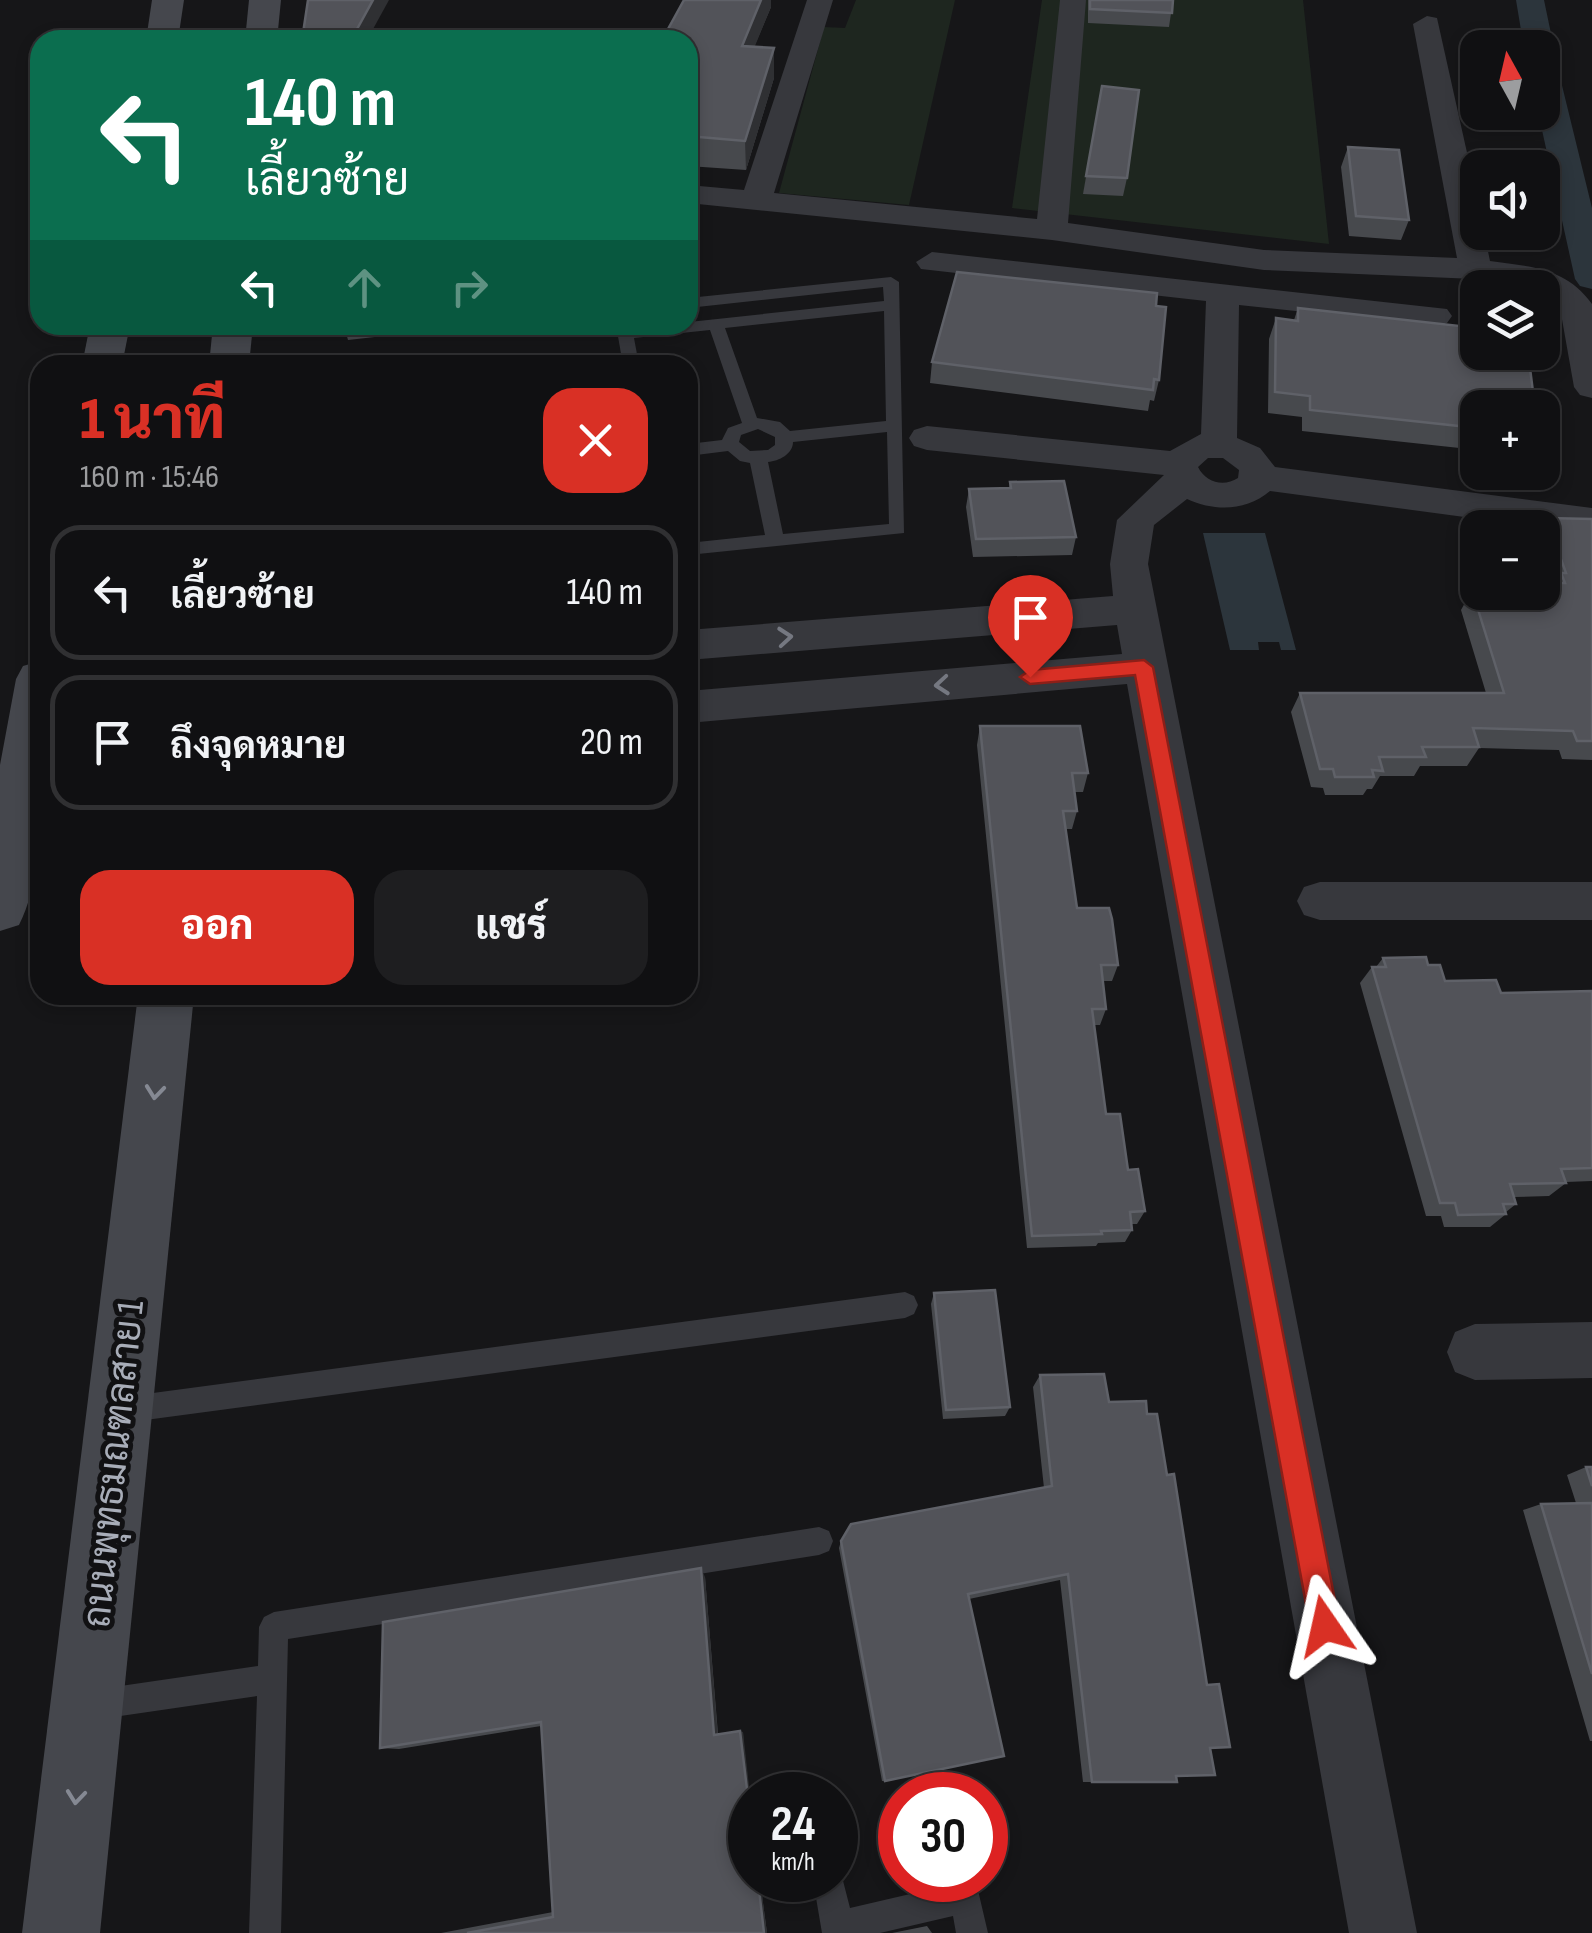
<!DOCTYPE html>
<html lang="th">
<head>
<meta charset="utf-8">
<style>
	:root { --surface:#101012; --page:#1e1e20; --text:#f1f3f6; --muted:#9c9d9f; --line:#303032; --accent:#d93025 }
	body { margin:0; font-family:"Sofia Sans Condensed",Sarabun,sans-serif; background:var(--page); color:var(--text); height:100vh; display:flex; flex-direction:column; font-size:38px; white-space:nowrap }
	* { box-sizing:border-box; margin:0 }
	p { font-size:32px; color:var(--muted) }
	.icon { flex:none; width:55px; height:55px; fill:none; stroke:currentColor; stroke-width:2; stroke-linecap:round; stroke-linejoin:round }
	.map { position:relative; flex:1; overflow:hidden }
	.side { position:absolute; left:30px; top:355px; width:668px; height:650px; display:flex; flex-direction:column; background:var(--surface); border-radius:30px; box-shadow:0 5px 15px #0003,0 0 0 2px var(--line) }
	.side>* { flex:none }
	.banner { position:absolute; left:30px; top:30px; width:668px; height:305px; border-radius:30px; box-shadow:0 5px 15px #0003,0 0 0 2px var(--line); background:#0b6e4f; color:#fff; overflow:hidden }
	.needle { width:65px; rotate:352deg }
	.buttons { position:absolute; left:1460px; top:30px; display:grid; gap:20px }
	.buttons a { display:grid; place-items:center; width:100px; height:100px; border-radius:20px; background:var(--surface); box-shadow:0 5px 15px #0003,0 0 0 2px var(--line); font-size:50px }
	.speed { position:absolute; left:728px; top:1772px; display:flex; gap:20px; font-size:50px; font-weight:700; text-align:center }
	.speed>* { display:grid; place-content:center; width:130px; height:130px; border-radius:50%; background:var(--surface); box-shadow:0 5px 15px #0003,0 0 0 2px var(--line); line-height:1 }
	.speed small { font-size:25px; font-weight:400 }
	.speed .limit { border:15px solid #d22; background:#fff; color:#111 }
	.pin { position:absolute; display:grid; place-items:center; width:85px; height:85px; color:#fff; margin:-102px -42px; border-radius:50% 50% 50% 0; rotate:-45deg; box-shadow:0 0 10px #0007 }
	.pin .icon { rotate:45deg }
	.me { position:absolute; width:110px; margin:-55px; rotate:349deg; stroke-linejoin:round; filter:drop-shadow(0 0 8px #0008) }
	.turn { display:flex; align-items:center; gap:35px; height:210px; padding:0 50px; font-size:45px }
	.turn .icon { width:130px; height:130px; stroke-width:2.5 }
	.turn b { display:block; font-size:70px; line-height:85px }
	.lanes { display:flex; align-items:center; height:95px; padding:0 50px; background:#0003; justify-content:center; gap:50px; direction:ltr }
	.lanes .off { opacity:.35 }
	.round { display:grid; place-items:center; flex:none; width:105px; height:105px; border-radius:30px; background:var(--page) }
	.headline { display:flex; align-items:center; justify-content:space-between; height:170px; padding:0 50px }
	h1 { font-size:60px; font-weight:800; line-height:75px; color:var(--accent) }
	.button { display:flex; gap:20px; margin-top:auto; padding:20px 50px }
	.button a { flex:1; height:115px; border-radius:30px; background:var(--accent); color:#fff; font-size:40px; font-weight:800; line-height:115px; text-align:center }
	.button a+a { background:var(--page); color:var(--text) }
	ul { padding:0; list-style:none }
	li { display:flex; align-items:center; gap:30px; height:135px; margin:0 20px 15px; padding:0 30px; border:5px solid var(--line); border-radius:30px }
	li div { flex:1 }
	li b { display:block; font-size:38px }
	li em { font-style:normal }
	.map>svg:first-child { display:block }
	.green { fill:#1e261f }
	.water { fill:#2c353c }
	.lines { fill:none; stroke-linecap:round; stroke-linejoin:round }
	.canal { fill:#2c353c; fill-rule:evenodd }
	.lane { fill:#37383d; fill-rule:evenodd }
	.street { fill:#37383d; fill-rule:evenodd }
	.secondary { fill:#45474d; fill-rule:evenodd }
	.wall { fill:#47494d }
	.shaded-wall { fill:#2f3033 }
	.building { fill:#525359; stroke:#5f6168; stroke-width:2.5 }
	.oneway { stroke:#757881 }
	.oneway2 { stroke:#858993 }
	.route { fill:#d93025; stroke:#8d1f18; stroke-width:2.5 }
	.labels { text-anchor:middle; stroke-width:10; stroke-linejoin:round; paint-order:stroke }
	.near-street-label { font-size:38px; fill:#a8adb8; stroke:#111113 }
</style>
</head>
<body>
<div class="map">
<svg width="1592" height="1933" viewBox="0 0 1592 1933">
	<rect width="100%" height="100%" fill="#161618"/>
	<!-- green -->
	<g class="green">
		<polygon points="856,0 955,0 909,205 779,193 824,27 845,28"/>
		<polygon points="1042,0 1303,0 1329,244 1012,208"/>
	</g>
	<!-- water -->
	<polygon class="water" points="1203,533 1265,533 1296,650 1281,650 1279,642 1258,642 1259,650 1230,650"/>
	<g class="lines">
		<!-- canal -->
		<g class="canal">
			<polygon points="1516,0 1544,0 1554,48 1549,54 1542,56 1542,48 1524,48"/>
			<polygon points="1542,56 1557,65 1592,208 1592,289 1580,286 1575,279 1538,112 1542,112"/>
		</g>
		<!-- lane -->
		<g class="lane">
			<path d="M 891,277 L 899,282 L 904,533 L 688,555 L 688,543 L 765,535 L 750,463 L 740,461 L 728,451 L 688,456 L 688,444 L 722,440 L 728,428 L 742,423 L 710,330 L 634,338 L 639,365 L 623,365 L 616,325 L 632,325 L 633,328 L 884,301 L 883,287 L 688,308 L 688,298 ZM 884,311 L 886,421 L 790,431 L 780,422 L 757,418 L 725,328 ZM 758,429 L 775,437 L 775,445 L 768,450 L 750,451 L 739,442 L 741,435 ZM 887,432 L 889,524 L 783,534 L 768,462 C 779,461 793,454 793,442 Z"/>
			<polygon points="905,1292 914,1296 918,1305 914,1314 905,1318 123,1423 113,1420 110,1410 113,1400 123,1397"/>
			<polygon points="819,1527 829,1531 833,1541 829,1551 819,1555 288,1639 281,1933 249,1933 257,1696 93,1720 82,1716 78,1705 82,1694 93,1690 258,1666 259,1627 264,1617 274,1612"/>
			<polygon points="835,1867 840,1869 850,1908 966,1881 977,1886 988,1933 956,1933 953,1916 880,1933 822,1933 813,1880 835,1880"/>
		</g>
		<!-- street -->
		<g class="street">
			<path d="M 807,0 L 833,0 L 774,193 L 1037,219 L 1060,0 L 1086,0 L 1068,223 L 1264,250 L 1457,258 L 1413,24 L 1427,16 L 1437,18 L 1478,202 L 1478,232 L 1484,232 L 1490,261 C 1531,267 1565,267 1592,304 L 1592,398 L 1580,395 L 1574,387 L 1560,308 L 1542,288 L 1475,279 L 1264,270 L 1052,240 L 688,203 L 688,185 L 744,190 Z"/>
			<path d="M 932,252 L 1447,309 L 1452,316 L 1447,323 L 1435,326 L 1239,305 L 1237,438 L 1260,448 L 1275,467 L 1592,508 L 1592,534 L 1270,491 C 1246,511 1216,512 1187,499 L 1154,525 L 1148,564 L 1417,1933 L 1349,1933 L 1127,684 L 688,723 L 688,691 L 1122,654 L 1117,625 L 688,660 L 688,630 L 1113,596 L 1110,564 L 1117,520 L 1164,475 L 927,450 L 914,446 L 909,438 L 914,430 L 927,426 L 1170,451 L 1201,434 L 1206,301 L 921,269 L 916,262 ZM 1208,458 L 1223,458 L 1239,470 L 1238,478 C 1224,487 1206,483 1198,467 Z"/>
			<polygon points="1320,882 1592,882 1592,920 1320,920 1304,915 1297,901 1304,887"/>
			<polygon points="1592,1322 1592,1378 1475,1380 1455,1372 1447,1352 1455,1332 1475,1324"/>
		</g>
		<!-- secondary -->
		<g class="secondary">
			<polygon points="152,0 184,0 178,40 146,40"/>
			<polygon points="249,0 281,0 277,40 245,40"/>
			<polygon points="90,325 130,325 122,365 82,365"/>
			<polygon points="213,325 253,325 249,365 209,365"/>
			<path d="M 40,661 C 40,739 54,855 19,925 L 0,931 L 0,765 L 16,679 L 23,666 Z"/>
			<polygon points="138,995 194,995 100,1933 22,1933"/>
		</g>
	</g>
	<!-- wall -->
	<g class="wall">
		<polygon points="684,0 771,0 771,7 754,47 774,48 774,78 746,170 688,166 688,40"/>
		<polygon points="1088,0 1173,0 1169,27 1088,23"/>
		<polygon points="1102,86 1127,178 1123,196 1083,194"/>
		<polygon points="1348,147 1409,220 1401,240 1349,236 1341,167"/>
		<polygon points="1156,306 1159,380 1154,401 1150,400 1148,411 930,383 932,362"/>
		<polygon points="1298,308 1478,408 1478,450 1302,431 1302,417 1268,413 1269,339 1276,318 1294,320"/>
		<polygon points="344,325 482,325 348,340"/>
		<polygon points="1010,482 1076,537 1072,555 973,557 966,507 969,489 1009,488"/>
		<polygon points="1546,518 1592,519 1592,760 1562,759 1559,750 1479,748 1467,766 1420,766 1414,776 1380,776 1372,789 1367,789 1363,795 1325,795 1323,788 1311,787 1291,712 1300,693 1486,693 1461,610 1472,590 1542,592 1550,583 1542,562 1542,528 1541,528"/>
		<polygon points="980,726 1088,773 1083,792 1074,792 1077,811 1072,829 1066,829 1077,908 1118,965 1112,981 1103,981 1106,1009 1100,1025 1094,1025 1106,1114 1145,1211 1137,1224 1131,1224 1132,1230 1125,1242 1098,1243 1096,1246 1027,1248 977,745"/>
		<polygon points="1383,958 1428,965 1445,981 1501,993 1592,991 1592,1181 1566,1182 1566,1183 1549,1196 1514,1197 1516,1204 1506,1212 1506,1214 1490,1227 1444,1227 1441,1216 1426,1216 1360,983 1372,967 1376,967"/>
		<polygon points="934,1293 1010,1407 1005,1416 943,1419 931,1304"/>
		<polygon points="1040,1375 1109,1402 1147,1414 1210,1748 1176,1776 1177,1782 1083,1782 1060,1580 969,1599 885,1781 882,1781 839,1548 841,1541 1044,1488 1033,1387"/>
		<polygon points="1586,1467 1592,1467 1592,1741 1590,1741 1523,1510 1541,1504 1576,1503 1567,1475"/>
		<polygon points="705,1577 718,1734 743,1732 750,1880 760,1880 767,1933 441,1933 553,1912 541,1726 399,1749 380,1748"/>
		<polygon points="927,1926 932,1933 892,1933"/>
	</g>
	<!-- shaded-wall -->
	<g class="shaded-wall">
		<polygon points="373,0 389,0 367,40 351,40"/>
		<polygon points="761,0 771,0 771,7 743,75 742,46"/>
		<polygon points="774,48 774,78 746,170 745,141"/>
		<polygon points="701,1568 705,1577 718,1737 714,1735"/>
		<polygon points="740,1731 743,1732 750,1795 750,1814"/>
		<polygon points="758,1880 760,1880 767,1933 764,1933"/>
	</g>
	<!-- building -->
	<g class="building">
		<polygon points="308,0 373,0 351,40 302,40"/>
		<polygon points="684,0 761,0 742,46 774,48 745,141 688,136 688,40 662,40"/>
		<polygon points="1090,0 1173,0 1172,13 1090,9"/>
		<polygon points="1102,86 1139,90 1127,178 1086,176"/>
		<polygon points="1348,147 1399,150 1409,220 1356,216"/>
		<polygon points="957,272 1157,293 1156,306 1166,307 1159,380 1154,379 1153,390 932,362"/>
		<polygon points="1298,308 1478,328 1478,352 1528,352 1535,408 1478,408 1478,428 1310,410 1310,396 1275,392 1276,318 1298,321"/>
		<polygon points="1064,481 1076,537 976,539 969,489 1011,488 1010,482"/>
		<polygon points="1546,518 1592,519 1592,741 1577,741 1573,731 1473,728 1479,747 1422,747 1426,757 1379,757 1383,771 1372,770 1374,777 1335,777 1333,769 1320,769 1300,693 1504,693 1472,590 1478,590 1478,592 1542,592 1542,583 1565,583 1561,573 1566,573"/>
		<polygon points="980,726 1080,726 1088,773 1072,773 1077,811 1063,811 1077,908 1109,908 1112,919 1118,965 1101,965 1106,1009 1092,1009 1106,1114 1120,1114 1128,1170 1138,1169 1145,1211 1130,1212 1132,1230 1101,1231 1102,1234 1032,1236"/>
		<polygon points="1426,957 1428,965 1440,965 1445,981 1496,980 1501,993 1592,991 1592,1168 1561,1169 1566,1183 1510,1184 1516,1204 1503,1204 1506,1214 1458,1215 1455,1203 1440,1203 1372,967 1386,967 1383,958"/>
		<polygon points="995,1290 1010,1407 946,1410 934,1293"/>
		<polygon points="1104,1374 1109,1402 1146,1401 1147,1414 1157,1414 1167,1475 1174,1474 1207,1685 1219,1684 1230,1747 1210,1748 1215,1775 1176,1776 1177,1782 1092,1782 1068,1574 968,1594 1004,1756 885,1781 841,1541 851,1524 1052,1486 1040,1375"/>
		<polygon points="1586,1467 1592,1467 1592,1486"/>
		<polygon points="1592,1503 1592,1674 1541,1504"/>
		<polygon points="701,1568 714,1735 740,1731 750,1814 750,1880 758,1880 764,1933 467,1933 553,1917 541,1722 380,1748 383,1622"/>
	</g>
	<!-- one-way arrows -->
	<defs><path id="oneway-chevron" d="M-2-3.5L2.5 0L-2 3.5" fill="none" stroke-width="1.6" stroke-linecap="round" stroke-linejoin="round" transform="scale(2.5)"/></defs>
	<g class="oneway">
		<use href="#oneway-chevron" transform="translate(785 637) rotate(-5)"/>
		<use href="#oneway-chevron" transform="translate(942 685) rotate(175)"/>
	</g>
	<g class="oneway2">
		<use href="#oneway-chevron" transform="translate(155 1092) rotate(96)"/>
		<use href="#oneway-chevron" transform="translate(76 1797) rotate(96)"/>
	</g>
	<!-- route -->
	<polygon class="route" points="1144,660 1153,667 1340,1626 1335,1636 1325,1641 1315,1636 1310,1626 1135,675 1030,684 1020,677 1030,670"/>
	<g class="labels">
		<!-- near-street labels -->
		<g class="near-street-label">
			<text transform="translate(113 1464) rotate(-84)" y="13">ถนนพุทธมณฑลสาย 1</text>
		</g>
	</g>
</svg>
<div class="buttons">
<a><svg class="needle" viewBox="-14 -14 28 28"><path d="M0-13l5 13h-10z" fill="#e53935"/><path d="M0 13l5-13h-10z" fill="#9c9d9f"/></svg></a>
<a><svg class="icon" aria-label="sound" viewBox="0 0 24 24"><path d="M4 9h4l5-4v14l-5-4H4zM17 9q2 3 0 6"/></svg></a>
<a><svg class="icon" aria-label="layers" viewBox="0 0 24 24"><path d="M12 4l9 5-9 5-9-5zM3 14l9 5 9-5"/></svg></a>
<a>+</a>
<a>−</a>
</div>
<div class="speed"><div>24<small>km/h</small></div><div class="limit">30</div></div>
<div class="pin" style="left:1030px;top:677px;background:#d93025"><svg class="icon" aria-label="arrive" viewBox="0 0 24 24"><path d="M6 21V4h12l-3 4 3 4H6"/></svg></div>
<svg class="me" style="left:1325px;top:1626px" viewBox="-20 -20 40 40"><path d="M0-17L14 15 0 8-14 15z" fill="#d93025" stroke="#fff" stroke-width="4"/></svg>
<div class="banner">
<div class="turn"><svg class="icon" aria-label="left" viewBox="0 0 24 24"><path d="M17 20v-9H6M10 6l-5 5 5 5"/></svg><div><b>140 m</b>เลี้ยวซ้าย</div></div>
<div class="lanes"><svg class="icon" aria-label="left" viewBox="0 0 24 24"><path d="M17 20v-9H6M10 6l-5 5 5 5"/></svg><svg class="icon off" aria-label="ahead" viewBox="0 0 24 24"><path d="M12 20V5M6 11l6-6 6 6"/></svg><svg class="icon off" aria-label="right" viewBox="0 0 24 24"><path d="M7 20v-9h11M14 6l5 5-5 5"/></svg></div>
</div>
<section class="side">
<div class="headline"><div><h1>1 นาที</h1><p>160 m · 15:46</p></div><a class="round" style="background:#d93025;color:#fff"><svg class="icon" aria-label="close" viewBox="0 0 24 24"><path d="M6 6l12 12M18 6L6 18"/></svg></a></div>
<ul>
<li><svg class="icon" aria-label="left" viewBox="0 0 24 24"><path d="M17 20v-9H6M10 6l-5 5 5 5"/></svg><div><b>เลี้ยวซ้าย</b></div><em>140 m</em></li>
<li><svg class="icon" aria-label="arrive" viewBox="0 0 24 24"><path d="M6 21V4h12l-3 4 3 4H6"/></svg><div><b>ถึงจุดหมาย</b></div><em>20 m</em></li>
</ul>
<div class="button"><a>ออก</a><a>แชร์</a></div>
</section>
</div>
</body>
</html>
